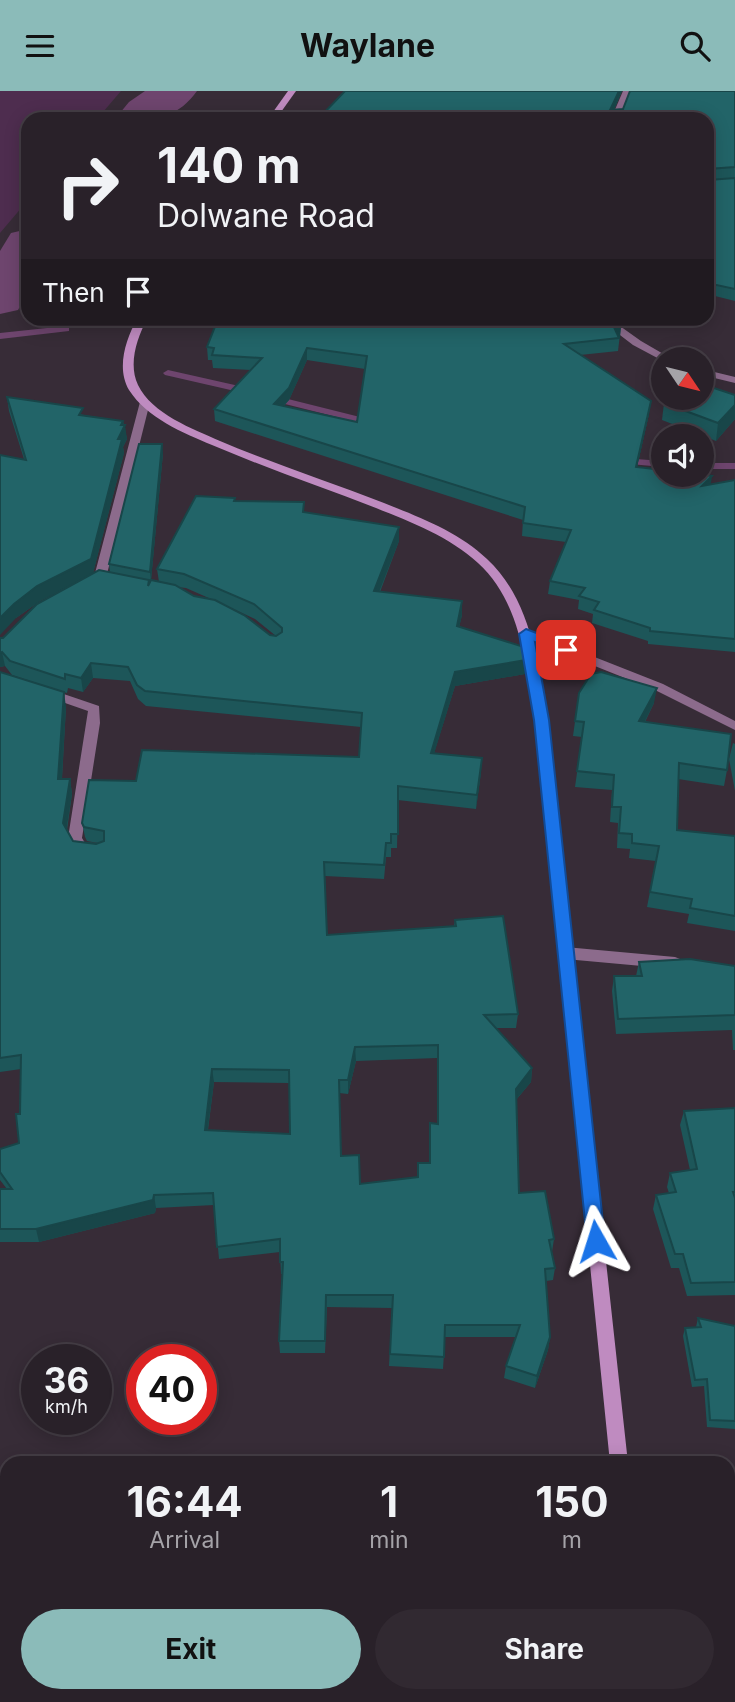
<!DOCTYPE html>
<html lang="en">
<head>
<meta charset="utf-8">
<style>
	:root { --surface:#292129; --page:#312931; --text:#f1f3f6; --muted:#a5a3a8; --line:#453e46; --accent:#8bbbb9 }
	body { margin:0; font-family:Inter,sans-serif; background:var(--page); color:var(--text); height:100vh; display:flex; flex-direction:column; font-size:26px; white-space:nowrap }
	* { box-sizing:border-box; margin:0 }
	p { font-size:23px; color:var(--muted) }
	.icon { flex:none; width:38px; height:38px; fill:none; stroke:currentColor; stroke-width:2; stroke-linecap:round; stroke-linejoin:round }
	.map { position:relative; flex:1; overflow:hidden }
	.details { position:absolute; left:0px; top:1365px; width:735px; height:247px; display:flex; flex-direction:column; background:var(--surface); border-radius:21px 21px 0 0; box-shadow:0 4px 18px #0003,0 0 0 2px var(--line) }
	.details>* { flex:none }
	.guide { position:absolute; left:21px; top:21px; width:693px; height:214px; border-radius:21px; box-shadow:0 4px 18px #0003,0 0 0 2px var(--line); background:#292129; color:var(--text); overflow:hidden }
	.needle { width:46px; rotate:125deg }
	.controls { position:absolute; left:651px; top:256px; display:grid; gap:14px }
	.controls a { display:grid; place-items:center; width:63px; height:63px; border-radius:50%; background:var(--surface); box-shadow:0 4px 18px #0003,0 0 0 2px var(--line); font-size:35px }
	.speed { position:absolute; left:21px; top:1253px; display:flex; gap:14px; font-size:35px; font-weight:700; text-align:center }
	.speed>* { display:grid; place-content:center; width:91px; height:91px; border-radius:50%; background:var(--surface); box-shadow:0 4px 18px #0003,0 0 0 2px var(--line); line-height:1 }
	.speed small { font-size:18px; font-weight:400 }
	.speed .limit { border:10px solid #d22; background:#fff; color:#111 }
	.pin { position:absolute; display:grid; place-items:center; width:60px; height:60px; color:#fff; margin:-30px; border-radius:14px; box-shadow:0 4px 10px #0006 }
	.me { position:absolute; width:77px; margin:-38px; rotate:354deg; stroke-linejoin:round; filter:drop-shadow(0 0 5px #0008) }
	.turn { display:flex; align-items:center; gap:24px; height:147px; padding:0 21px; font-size:32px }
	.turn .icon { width:91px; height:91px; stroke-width:2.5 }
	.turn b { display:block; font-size:49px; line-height:60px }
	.then { display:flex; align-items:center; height:66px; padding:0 21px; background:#0003; gap:14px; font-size:26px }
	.eta { display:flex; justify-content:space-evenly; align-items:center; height:119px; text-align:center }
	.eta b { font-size:42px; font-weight:700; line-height:49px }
	.button { display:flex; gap:14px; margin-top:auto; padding:14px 21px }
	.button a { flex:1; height:80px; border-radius:42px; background:var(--accent); color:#111; font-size:28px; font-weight:700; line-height:80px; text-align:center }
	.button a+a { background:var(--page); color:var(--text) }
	header { display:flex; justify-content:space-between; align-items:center; height:91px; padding:0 21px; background:var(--accent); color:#111; font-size:32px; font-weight:700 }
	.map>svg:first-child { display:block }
	.green { fill:#4e2d4f }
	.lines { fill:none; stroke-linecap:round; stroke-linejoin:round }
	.stream { fill:#6e456e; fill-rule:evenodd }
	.river { fill:#6e456e; fill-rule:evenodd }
	.lane { fill:#8c6b8c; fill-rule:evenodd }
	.street { fill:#8c6b8c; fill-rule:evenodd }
	.secondary { fill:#bf8bc0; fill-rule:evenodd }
	.wall { fill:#1d5659; fill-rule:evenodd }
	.shaded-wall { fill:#184649 }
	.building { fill:#226468; stroke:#184649; stroke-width:2; fill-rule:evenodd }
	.route { fill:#1a73e8; stroke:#114b97; stroke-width:2 }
</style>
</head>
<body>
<header><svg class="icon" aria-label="menu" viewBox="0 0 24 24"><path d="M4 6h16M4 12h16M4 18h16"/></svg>Waylane<svg class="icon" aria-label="search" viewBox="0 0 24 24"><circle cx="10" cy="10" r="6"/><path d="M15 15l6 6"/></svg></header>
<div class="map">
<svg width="735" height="1611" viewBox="0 0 735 1611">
	<rect width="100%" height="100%" fill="#372c37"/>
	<!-- green -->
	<polygon class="green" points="0,0 121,0 97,28 28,28 28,109 0,142"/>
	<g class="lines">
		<!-- stream -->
		<g class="stream">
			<polygon points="66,235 69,236 69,240 0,248 0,242"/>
			<polygon points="168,279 248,297 253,300 248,303 165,284 163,282"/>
			<polygon points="272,304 376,330 378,332 373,335 269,309 269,305"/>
			<polygon points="622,367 663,370 663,376 619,372 619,368"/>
			<rect x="702" y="372" width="33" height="6"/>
			<polygon points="298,1605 315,1605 313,1611 296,1611"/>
		</g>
		<!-- river -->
		<g class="river">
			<path d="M 145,0 L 197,0 C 174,32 149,28 115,28 L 129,11 Z"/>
			<polygon points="28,138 28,202 18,219 0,223 0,160 11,142"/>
		</g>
		<!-- lane -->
		<g class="lane">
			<polygon points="145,308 150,311 107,483 117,488 111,492 96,489 94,486 140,311"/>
			<polygon points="49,598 99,615 100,632 82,747 85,752 96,754 98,758 91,763 76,761 68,747 88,620 45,605 43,602 45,599"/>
		</g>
		<!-- street -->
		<g class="street">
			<polygon points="623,0 631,0 619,28 611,28"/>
			<polygon points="599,228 610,228 641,250 672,268 663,268 663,270 633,254"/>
			<polygon points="702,278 735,286 735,292 702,284"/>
			<polygon points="526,539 663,593 735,630 735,639 655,599 522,546 520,543 522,540"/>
			<polygon points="565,856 675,866 680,868 682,872 680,876 675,878 565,868 560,866 558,862 560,858"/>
		</g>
		<!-- secondary -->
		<g class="secondary">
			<polygon points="288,0 296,0 276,28 268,28"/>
			<path d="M 137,228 L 147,228 C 137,247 128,273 138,294 C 152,323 193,338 220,350 C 274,373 330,391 384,412 C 419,426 459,441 487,468 C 531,509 538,573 547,629 L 628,1372 L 610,1372 L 535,629 C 526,575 521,511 478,472 C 450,446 411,431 376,417 C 321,396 266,377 212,354 C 183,342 147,327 129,299 C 116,277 126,248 137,228 Z"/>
			<polygon points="636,1605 656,1605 657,1611 637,1611"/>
		</g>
	</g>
	<!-- wall -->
	<g class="wall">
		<polygon points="345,0 622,0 614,19 735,0 735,210 707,203 707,28"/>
		<path d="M 621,235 L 618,260 L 580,264 L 649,323 L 637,376 L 710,394 L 735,389 L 735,561 L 648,553 L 648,550 L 592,532 L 593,523 L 578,518 L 579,509 L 548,503 L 550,490 L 566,451 L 522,445 L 523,429 L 215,330 L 214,318 L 251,279 L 213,277 L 212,269 L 208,269 L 207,256 ZM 307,269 L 365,278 L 357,331 L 284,315 L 289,309 Z"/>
		<polygon points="735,304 735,328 716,350 662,329 664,312"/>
		<polygon points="7,306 84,324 123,330 127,348 123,356 124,362 93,482 40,510 16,527 24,368 9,320"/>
		<path d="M 163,362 L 151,489 L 159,491 L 157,478 L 235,410 L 304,411 L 304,421 L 399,450 L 380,501 L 462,524 L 459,536 L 526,569 L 525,583 L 455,595 L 434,662 L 481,681 L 476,718 L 398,709 L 397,757 L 391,757 L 391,766 L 386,766 L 384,788 L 325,785 L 327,844 L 454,835 L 455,829 L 518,923 L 516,937 L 496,937 L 532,977 L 531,991 L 516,1009 L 519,1102 L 554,1148 L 552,1161 L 555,1177 L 553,1189 L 546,1190 L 550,1246 L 548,1259 L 535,1297 L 504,1287 L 506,1275 L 516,1246 L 445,1246 L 443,1278 L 389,1275 L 392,1217 L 327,1216 L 325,1262 L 280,1262 L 279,1250 L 283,1183 L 281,1183 L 280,1161 L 219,1168 L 214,1114 L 156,1117 L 155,1122 L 39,1151 L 0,1151 L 0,1098 L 7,1098 L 0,1089 L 0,1058 L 19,1052 L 21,978 L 0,981 L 0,581 L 66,616 L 62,688 L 70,688 L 72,703 L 67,739 L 73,750 L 98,752 L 87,750 L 85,746 L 82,732 L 136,690 L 359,666 L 361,636 L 146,615 L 138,608 L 130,590 L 93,587 L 83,601 L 68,597 L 67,602 L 12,584 L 5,575 L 0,576 L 3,547 L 110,481 L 109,473 ZM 177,496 L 186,497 L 211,508 L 194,505 ZM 227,515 L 255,528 L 276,545 L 270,544 ZM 437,967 L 437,1033 L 429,1072 L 418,1072 L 417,1086 L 360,1093 L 341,1065 L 339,1002 L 348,1003 L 356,970 ZM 214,991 L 289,992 L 290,1043 L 208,1039 Z"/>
		<polygon points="579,602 654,612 645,631 727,679 724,695 678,688 677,739 735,745 735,840 687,832 689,823 647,816 656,770 629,767 630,758 617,757 618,732 610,731 612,699 575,696 582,646 573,645"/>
		<polygon points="733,652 735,653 735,700 729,668"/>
		<polygon points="639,871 735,875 735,959 733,959 732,939 616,943 612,900 614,885 636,885"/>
		<polygon points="735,1017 735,1204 687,1205 679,1177 671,1177 653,1118 656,1104 669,1102 667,1096 670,1082 690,1079 680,1034 684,1020"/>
		<polygon points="698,1227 735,1235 735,1338 707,1336 704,1295 692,1296 683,1245 685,1237 696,1236"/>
	</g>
	<!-- shaded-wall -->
	<g class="shaded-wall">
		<polygon points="619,0 622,0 610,28 610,19"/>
		<polygon points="621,235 620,247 612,248 614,236"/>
		<polygon points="307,257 307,269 289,309 274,325 274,313"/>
		<polygon points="651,310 649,323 634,389 636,376"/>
		<polygon points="735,314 735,328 716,350 718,332"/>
		<polygon points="123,330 124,337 125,334 127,348 123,356 124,362 93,482 40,510 16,527 0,544 0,527 14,513 118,348 121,334"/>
		<polygon points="162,353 163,362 151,490 150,481"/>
		<polygon points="712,385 710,398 702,395"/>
		<polygon points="399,436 399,450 374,514 374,500"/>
		<polygon points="462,510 462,524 456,550 457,535"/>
		<polygon points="2,561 5,575 0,576 0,562"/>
		<polygon points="526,569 525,583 455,595 430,676 431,662 455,581"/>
		<polygon points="91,572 93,587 83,601 81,587"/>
		<polygon points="657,597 654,612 637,646 639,630"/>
		<polygon points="64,601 66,616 61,702 58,688"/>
		<polygon points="482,667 481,681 476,718 477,704"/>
		<polygon points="70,688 72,703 65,747 63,732"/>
		<polygon points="355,956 356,970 348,1003 348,989"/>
		<polygon points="532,977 531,991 514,1011 516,998"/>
		<polygon points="212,978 214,991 206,1052 205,1039"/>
		<polygon points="154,1104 156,1117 155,1122 39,1151 36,1138"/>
		<polygon points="550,1246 548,1259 535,1297 537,1285"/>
	</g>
	<!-- building -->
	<g class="building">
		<polygon points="345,0 619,0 610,19 623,18 630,0 735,0 735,76 708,78 707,82 707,28 318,28"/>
		<polygon points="707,87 709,89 735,87 735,198 707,192"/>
		<path d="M 218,228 L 612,228 L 621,235 L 614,236 L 619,247 L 564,253 L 651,310 L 636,376 L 663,379 L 663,383 L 699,383 L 712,385 L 702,395 L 735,389 L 735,548 L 650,540 L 650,537 L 594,519 L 599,511 L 579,505 L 585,497 L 550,490 L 571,439 L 523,432 L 525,416 L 214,318 L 262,267 L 212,264 L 214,257 L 207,256 ZM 307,257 L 367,265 L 357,331 L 274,313 L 289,297 Z"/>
		<polygon points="702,293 735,304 735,314 718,332 664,312 670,306 702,306"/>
		<polygon points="7,306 83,317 79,324 123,330 121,334 125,334 118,348 122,348 91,468 37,495 14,513 0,527 0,364 26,369"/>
		<polygon points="139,353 162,353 150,481 109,473"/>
		<path d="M 196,405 L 235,407 L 234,410 L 304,411 L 303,421 L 399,436 L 374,500 L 462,510 L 457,535 L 524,556 L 526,569 L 455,581 L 431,662 L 482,667 L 477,704 L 398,695 L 398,743 L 391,743 L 391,752 L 386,752 L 384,774 L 324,771 L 327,844 L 456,835 L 455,829 L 503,825 L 518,923 L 484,924 L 532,977 L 516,998 L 519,1102 L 545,1100 L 554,1148 L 549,1149 L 555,1177 L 545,1178 L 550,1246 L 537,1285 L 506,1275 L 520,1234 L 445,1234 L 444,1266 L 390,1263 L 393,1204 L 326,1204 L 325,1250 L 279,1250 L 283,1171 L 280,1171 L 280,1148 L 217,1156 L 213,1102 L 154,1104 L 153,1109 L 36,1138 L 0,1138 L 0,1098 L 12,1098 L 0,1081 L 0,1058 L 19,1052 L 16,1023 L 20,1023 L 21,964 L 0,967 L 0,581 L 64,601 L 58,688 L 70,688 L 63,732 L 73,750 L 96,753 L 104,750 L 104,740 L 84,736 L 82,732 L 89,689 L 136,690 L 142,659 L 359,666 L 362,622 L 145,600 L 137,594 L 128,576 L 91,572 L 81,587 L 65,583 L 65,588 L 10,570 L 2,561 L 0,562 L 0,547 L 3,547 L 37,513 L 99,479 L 149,489 L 148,495 L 151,489 L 175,494 L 194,505 L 215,509 L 244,524 L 270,544 L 276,545 L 282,541 L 282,537 L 254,513 L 184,483 L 157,478 ZM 438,954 L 438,1033 L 430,1032 L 430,1072 L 418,1072 L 418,1086 L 360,1093 L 359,1064 L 341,1065 L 339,989 L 348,989 L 355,956 ZM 212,978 L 289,979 L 290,1043 L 205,1039 Z"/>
		<polygon points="601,581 657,597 639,630 731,643 727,679 679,672 677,739 735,745 735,825 690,817 692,808 650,801 659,755 632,752 632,743 619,742 621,716 612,716 614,684 577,680 584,631 575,630 579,602 591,583"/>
		<polygon points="690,868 735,875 735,924 618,928 614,885 642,885 639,871"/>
		<polygon points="735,1017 735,1101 733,1101 735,1107 735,1191 691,1192 683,1163 675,1163 656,1104 676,1101 670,1082 697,1078 684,1020"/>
		<polygon points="698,1227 735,1235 735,1330 710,1329 707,1288 695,1289 685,1237 701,1236"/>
		<polygon points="491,1605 544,1605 545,1611 491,1611"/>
	</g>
	<!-- route -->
	<polygon class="route" points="526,538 571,555 573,559 566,563 535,551 549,629 605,1150 602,1156 596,1159 589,1156 587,1150 534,629 519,543"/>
</svg>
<div class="controls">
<a><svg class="needle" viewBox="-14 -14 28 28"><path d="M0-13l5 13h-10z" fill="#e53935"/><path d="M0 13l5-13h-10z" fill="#a5a3a8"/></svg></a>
<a><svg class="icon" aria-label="sound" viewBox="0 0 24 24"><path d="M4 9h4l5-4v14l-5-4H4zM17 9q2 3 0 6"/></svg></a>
</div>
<div class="speed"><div>36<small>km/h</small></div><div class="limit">40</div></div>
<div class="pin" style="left:566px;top:559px;background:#d93025"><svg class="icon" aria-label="arrive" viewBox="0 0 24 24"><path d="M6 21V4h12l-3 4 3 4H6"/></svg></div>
<svg class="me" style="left:596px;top:1150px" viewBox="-20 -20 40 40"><path d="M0-17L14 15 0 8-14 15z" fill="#1a73e8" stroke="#fff" stroke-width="4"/></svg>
<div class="guide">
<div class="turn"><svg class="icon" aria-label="right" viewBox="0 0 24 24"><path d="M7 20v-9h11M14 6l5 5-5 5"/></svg><div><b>140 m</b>Dolwane Road</div></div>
<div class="then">Then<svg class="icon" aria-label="arrive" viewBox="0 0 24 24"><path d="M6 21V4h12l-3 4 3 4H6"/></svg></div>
</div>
<section class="details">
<div class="eta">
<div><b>16:44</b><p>Arrival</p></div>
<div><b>1</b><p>min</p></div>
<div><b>150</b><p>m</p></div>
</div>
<div class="button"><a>Exit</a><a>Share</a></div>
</section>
</div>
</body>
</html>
